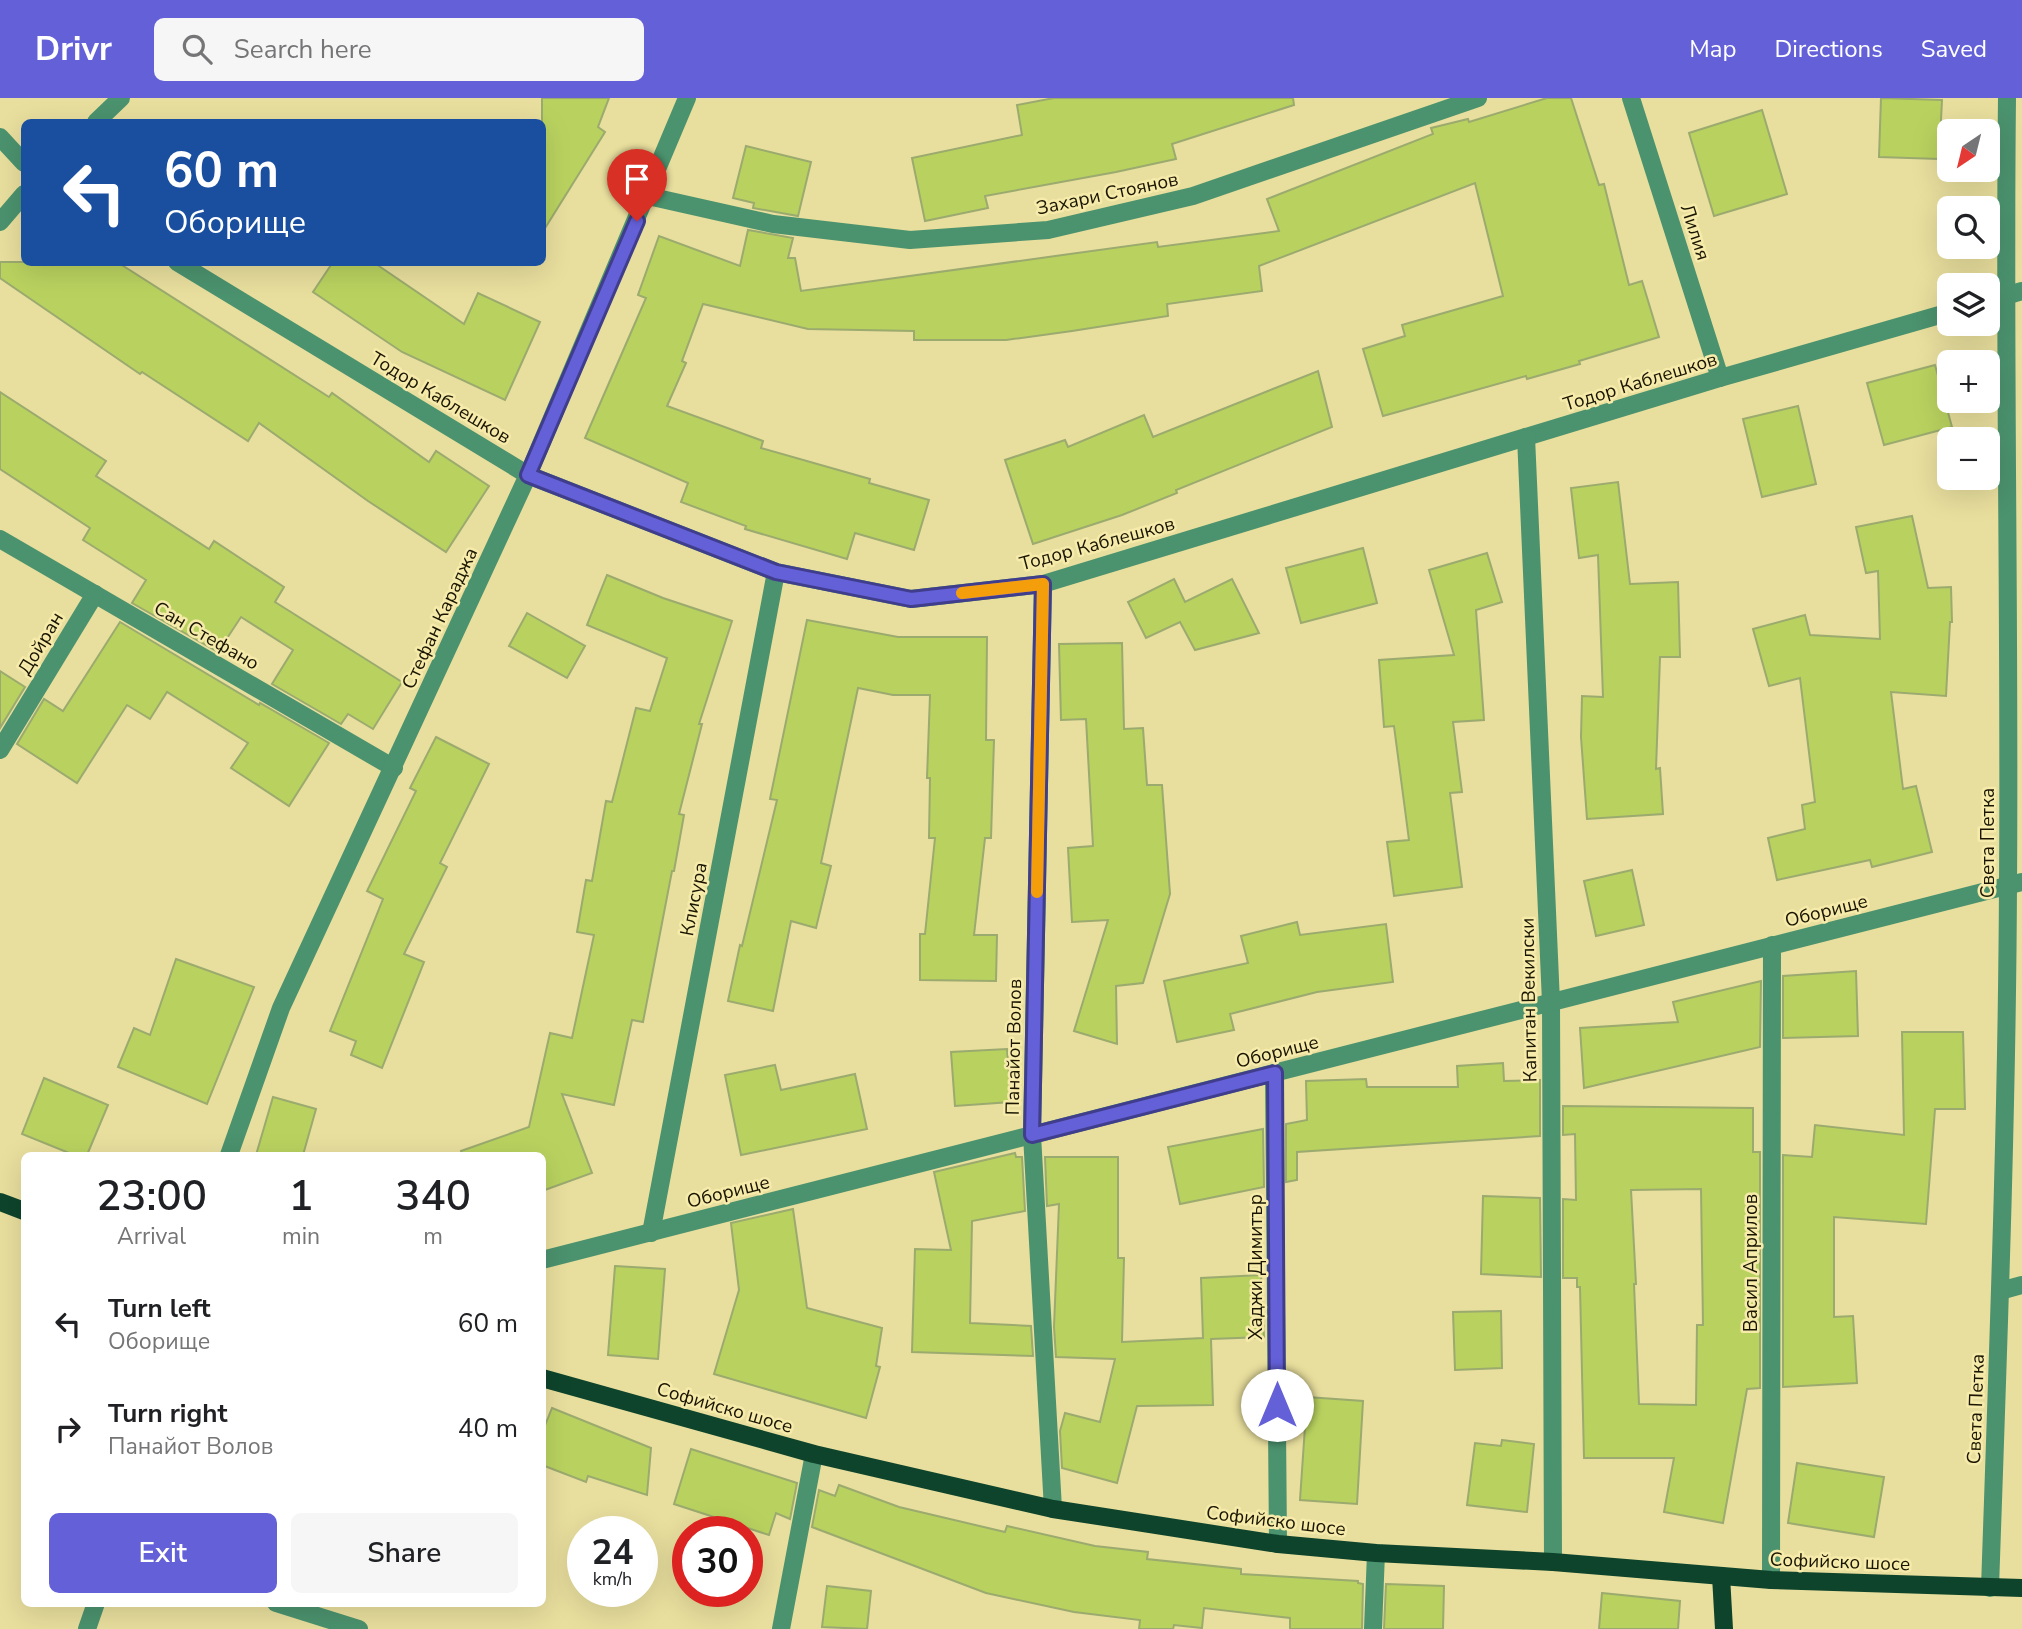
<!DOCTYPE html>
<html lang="en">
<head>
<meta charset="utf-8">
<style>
	:root { --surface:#fff; --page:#f6f6f6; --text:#202124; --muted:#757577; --accent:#6360d8 }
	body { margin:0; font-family:"Nunito Sans",sans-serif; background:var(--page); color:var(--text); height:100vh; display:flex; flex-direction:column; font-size:26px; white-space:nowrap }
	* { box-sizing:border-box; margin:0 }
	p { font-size:23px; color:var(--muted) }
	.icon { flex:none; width:38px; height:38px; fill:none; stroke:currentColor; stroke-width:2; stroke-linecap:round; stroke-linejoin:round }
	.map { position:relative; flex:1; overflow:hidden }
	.sheet { position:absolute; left:21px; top:1054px; width:525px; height:455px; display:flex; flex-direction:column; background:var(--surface); border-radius:10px; box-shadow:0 7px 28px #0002 }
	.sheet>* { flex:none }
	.top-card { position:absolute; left:21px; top:21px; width:525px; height:147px; border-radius:10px; box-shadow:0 7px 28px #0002; background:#1a4fa0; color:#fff; overflow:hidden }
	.needle { width:46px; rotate:215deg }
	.tools { position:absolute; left:1937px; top:21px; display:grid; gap:14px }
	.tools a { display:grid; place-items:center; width:63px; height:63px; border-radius:10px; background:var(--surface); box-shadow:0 7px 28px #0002; font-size:35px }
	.speed { position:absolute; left:567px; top:1418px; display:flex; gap:14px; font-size:35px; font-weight:700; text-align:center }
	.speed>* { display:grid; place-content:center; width:91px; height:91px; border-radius:50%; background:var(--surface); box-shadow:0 7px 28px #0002; line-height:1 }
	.speed small { font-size:18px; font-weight:400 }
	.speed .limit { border:10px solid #d22; background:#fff; color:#111 }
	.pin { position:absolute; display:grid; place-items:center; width:60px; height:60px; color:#fff; margin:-72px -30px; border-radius:50% 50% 50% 0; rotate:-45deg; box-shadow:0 0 7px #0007 }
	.pin .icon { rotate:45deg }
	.me { position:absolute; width:77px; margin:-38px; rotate:0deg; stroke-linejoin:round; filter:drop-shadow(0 0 5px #0008) }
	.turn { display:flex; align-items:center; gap:24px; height:147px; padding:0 28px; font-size:32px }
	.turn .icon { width:91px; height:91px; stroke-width:2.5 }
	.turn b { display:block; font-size:49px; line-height:60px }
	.eta { display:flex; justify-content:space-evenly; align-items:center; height:119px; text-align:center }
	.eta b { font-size:42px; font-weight:600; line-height:49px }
	.cta { display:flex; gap:14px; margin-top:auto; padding:14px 28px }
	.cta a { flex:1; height:80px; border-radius:10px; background:var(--accent); color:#fff; font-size:28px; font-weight:600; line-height:80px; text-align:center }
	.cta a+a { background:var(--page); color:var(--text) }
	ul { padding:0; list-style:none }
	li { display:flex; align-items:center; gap:21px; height:105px; padding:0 28px }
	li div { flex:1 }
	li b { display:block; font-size:26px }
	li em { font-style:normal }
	header { display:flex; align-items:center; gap:42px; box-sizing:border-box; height:98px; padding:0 35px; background:var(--accent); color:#fff }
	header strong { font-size:33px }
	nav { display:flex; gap:38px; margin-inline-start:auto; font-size:24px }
	.search { width:490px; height:63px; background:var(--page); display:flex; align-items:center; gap:18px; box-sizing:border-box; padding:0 24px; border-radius:10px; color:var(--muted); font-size:26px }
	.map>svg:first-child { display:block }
	.building { fill:#b9d25f; stroke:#9baa6e; stroke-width:2; fill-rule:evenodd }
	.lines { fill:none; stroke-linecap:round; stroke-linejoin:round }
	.minor { stroke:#4b926e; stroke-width:18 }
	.major { stroke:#0e442c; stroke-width:18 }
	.route-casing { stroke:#403e8c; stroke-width:18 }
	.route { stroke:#6360d8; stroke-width:12 }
	.slow { stroke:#f59e0b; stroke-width:12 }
	.labels { text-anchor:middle; stroke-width:5; stroke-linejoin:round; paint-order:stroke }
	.street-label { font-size:19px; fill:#191500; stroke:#f6ebaa }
</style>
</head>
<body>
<header>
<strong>Drivr</strong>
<div class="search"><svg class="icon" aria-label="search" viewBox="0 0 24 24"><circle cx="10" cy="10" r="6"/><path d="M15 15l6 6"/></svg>Search here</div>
<nav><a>Map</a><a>Directions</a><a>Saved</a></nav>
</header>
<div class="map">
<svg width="2022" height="1531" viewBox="0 0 2022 1531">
	<rect width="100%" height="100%" fill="#e8de9d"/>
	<!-- building -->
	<g class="building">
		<polygon points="542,0 609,0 598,29 605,34 542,135"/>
		<polygon points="1054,0 1293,0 1294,7 1172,46 1176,61 1116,74 985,98 988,110 925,123 912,60 1022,37 1017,7"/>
		<polygon points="1547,0 1571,0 1599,87 1604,86 1629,187 1642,183 1659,239 1579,263 1580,266 1527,281 1526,278 1383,318 1363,251 1405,238 1402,227 1503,198 1475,85 1259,168 1262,193 1167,206 1168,218 1072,233 1006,242 914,242 914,233 808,231 703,206 682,263 686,265 667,308 763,343 761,350 870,381 869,385 929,402 914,452 855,435 847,461 745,431 746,428 681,404 688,385 585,340 646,200 638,197 659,138 740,168 748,132 793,140 788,160 795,160 801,193 1157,144 1158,149 1279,133 1267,101 1433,36 1431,30 1468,21 1469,24"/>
		<polygon points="1881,0 1942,2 1939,61 1879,59"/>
		<polygon points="1762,12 1787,96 1714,118 1689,35"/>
		<polygon points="746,48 811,64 798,118 753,110 754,105 733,100"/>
		<polygon points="0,164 117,164 329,299 332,295 429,364 436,353 489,388 446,454 368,403 259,325 248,343 142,274 140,276 0,180"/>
		<polygon points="333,164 373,164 464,226 478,195 540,224 505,302 402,254 313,194"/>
		<polygon points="1935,267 1952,329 1884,347 1867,285"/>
		<polygon points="1318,273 1332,329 1176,392 1177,395 1122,417 1033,446 1005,362 1065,342 1068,349 1144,317 1153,339"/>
		<polygon points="0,294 106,363 96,378 209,451 214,443 284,489 275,504 402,584 373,631 348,616 341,626 272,586 293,552 241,519 218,554 132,505 146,482 83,442 90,430 0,371"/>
		<polygon points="1798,308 1816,386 1762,399 1743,321"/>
		<polygon points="1618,384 1630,486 1678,484 1680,559 1660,559 1656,671 1660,670 1663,716 1587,721 1581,639 1582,598 1603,599 1598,457 1579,460 1571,390"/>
		<polygon points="1912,418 1928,490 1951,489 1952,524 1950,524 1946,598 1891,594 1903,691 1916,688 1932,754 1872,769 1870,762 1777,782 1768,740 1805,731 1802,707 1815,704 1800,580 1769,588 1753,531 1805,517 1810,537 1880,541 1878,473 1866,475 1856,429"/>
		<polygon points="1363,450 1377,505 1301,525 1286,470"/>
		<polygon points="1487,455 1502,504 1476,512 1484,622 1453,624 1462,694 1450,695 1462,789 1394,798 1387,744 1409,742 1394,628 1384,629 1379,562 1454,557 1429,472"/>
		<polygon points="607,477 663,500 732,523 699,626 702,626 679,716 684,717 674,773 672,773 643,924 632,922 614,1007 562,996 592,1075 542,1093 542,1057 462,1057 461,1053 529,1029 550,935 572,940 594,837 577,834 586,782 592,783 606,703 612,704 636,610 650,613 667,560 587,527"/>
		<polygon points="1174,481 1185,504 1232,481 1259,535 1195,552 1180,524 1146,540 1128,504"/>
		<polygon points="527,515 585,548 567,580 509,548"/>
		<polygon points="807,522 898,539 987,539 986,642 994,642 991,740 985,740 974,837 997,837 996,883 920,882 920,836 925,836 935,740 929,740 930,680 927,680 930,597 893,597 858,590 821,765 831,768 816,830 791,823 773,913 728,903 740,847 742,848 777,702 770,701"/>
		<polygon points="120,524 259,607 260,605 329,645 289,708 231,670 248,645 167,594 150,621 127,607 77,685 17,646 44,601 63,613"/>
		<polygon points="1122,545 1124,631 1143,630 1147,687 1162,687 1170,796 1143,885 1116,888 1117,946 1074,933 1108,822 1072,824 1068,750 1093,748 1086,621 1061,622 1059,546"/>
		<polygon points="0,573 25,589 0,630"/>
		<polygon points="436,639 489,666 440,765 447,769 404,856 424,864 382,970 351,957 356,943 330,933 383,801 367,793 416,693 410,690"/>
		<polygon points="1632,772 1644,827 1596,838 1584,783"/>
		<polygon points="1297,824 1300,837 1386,826 1393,884 1317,894 1230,916 1234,932 1177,944 1164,883 1248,865 1241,838"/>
		<polygon points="176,861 254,889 207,1006 118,969 134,930 150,937"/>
		<polygon points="1856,873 1858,938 1783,940 1783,878"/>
		<polygon points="1761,883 1760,949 1584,990 1580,930 1678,924 1673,904"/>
		<polygon points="1902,934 1963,934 1965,1011 1935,1011 1926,1126 1834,1119 1834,1219 1853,1218 1857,1285 1783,1289 1783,1057 1812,1059 1815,1027 1904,1037"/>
		<polygon points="1007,951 1011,1004 955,1008 951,954"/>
		<polygon points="1503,965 1504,983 1540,982 1540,1038 1297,1054 1297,1082 1286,1084 1286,1026 1307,1022 1306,983 1366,981 1367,989 1458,989 1457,968"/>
		<polygon points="775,967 781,992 855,976 867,1031 741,1057 725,977"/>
		<polygon points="44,980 108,1007 87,1057 74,1057 22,1036"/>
		<polygon points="273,999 316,1011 303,1057 256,1057"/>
		<path d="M 1563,1008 L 1753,1010 L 1753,1054 L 1760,1054 L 1760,1290 L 1747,1291 L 1723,1425 L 1664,1414 L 1674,1360 L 1584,1360 L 1580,1189 L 1577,1189 L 1577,1180 L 1563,1180 L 1563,1101 L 1576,1102 L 1575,1036 L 1563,1037 ZM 1701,1091 L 1703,1227 L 1697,1227 L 1696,1307 L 1639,1306 L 1634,1186 L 1636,1186 L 1631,1092 Z"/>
		<polygon points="1263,1031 1264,1089 1180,1106 1168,1049"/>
		<polygon points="1015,1055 1016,1059 1022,1059 1025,1113 972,1123 970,1225 1031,1228 1033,1258 912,1254 915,1151 951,1152 934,1074"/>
		<polygon points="1045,1059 1118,1059 1118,1160 1124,1160 1122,1244 1203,1240 1201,1180 1261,1177 1264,1239 1211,1241 1213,1307 1137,1308 1117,1385 1062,1370 1060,1333 1065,1315 1100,1324 1115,1261 1056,1259 1054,1229 1059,1106 1047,1108"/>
		<polygon points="1483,1098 1540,1100 1541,1179 1481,1176"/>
		<polygon points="793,1111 807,1210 882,1230 876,1268 880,1269 866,1320 714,1276 739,1192 731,1125"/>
		<polygon points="615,1168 665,1171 658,1261 608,1257"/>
		<polygon points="1501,1213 1502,1270 1455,1272 1453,1214"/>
		<polygon points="1307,1299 1363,1303 1357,1406 1300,1402"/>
		<polygon points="552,1310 651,1350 647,1397 588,1378 586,1384 542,1367 542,1335"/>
		<polygon points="1502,1342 1534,1346 1527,1414 1467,1407 1475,1345 1501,1348"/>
		<polygon points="691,1351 797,1385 790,1421 776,1415 769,1437 674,1406"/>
		<polygon points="1797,1365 1884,1379 1874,1439 1788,1425"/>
		<polygon points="839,1387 899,1409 1005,1434 1007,1428 1095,1448 1148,1454 1147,1461 1241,1471 1241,1476 1358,1483 1358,1485 1363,1486 1362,1531 1290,1531 1290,1520 1204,1510 1202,1530 1174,1527 1173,1531 1139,1531 1140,1522 1074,1514 986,1495 812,1429 819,1392 835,1398"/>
		<polygon points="1386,1486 1444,1488 1443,1531 1384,1531"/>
		<polygon points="827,1488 871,1493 867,1531 822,1529"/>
		<polygon points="1602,1495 1680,1503 1678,1531 1599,1531"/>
	</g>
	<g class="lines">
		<!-- minor -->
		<g class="minor">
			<polyline points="1631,0 1720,280"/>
			<polyline points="96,24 121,0"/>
			<polyline points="0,39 24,65"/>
			<polyline points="648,98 773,126 910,142 1048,132 1193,98 1478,0"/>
			<polyline points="0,124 24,96"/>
			<polyline points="177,164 528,377 776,474 911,501 1043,486 1720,280 1950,214"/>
			<polyline points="1988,203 2022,193"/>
			<polyline points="1526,339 1551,904 1553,1464"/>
			<polyline points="0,441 394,670"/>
			<polyline points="1043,486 1032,1037 1053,1411"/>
			<polyline points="0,652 95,496"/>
			<polyline points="1274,975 1278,1446"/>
			<polyline points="229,1057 281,910 528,377 687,0"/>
			<polyline points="651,1135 776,474"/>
			<polyline points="542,1162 2022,784"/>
			<polyline points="2000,1193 2022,1187"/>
			<polyline points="1771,1482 1772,847"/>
			<path d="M 1990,1490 C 1998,1255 2007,1021 2008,786 C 2010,524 2004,262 2007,0"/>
			<polyline points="276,1505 359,1531"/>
			<polyline points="87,1531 96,1505"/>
			<polyline points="781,1531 814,1356"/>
			<polyline points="1373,1531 1376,1455"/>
		</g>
		<!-- major -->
		<g class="major">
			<polyline points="0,1104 24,1113"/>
			<polyline points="542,1280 814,1356 1053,1411 1278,1446 1376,1455 1553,1464 1771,1482 2022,1490"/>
			<polyline points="1721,1478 1724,1531"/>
		</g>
	</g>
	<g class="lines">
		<defs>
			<polyline id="route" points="637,123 528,377 776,474 911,501 1043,486 1032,1037 1275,975 1277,1307"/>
		</defs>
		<!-- route casing -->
		<use href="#route" class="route-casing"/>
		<!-- route -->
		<use href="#route" class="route"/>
		<!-- slow -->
		<polyline class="slow" points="962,495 1043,486 1037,794"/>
	</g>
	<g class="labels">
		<!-- street labels -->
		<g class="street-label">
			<text transform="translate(1107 95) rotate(-12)" y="7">Захари Стоянов</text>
			<text transform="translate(1696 134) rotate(72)" y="7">Лилия</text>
			<text transform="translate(1640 283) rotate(-17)" y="7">Тодор Каблешков</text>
			<text transform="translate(441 299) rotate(31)" y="7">Тодор Каблешков</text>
			<text transform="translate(1097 445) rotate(-15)" y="7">Тодор Каблешков</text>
			<text transform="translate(439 520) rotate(-65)" y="7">Стефан Караджа</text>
			<text transform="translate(207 537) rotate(30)" y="7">Сан Стефано</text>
			<text transform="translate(40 545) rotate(-59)" y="7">Дойран</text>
			<text transform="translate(1987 745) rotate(-90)" y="7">Света Петка</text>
			<text transform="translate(693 801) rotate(-79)" y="7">Клисура</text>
			<text transform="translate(1826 812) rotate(-14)" y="7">Оборище</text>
			<text transform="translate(1528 902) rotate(-91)" y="7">Капитан Векилски</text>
			<text transform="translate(1013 949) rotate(-89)" y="7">Панайот Волов</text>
			<text transform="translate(1277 953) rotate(-14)" y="7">Оборище</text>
			<text transform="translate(728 1093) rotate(-14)" y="7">Оборище</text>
			<text transform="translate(1750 1165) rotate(-90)" y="7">Васил Априлов</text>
			<text transform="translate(1255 1169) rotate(-90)" y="7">Хаджи Димитър</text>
			<text transform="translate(725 1309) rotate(16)" y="7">Софийско шосе</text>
			<text transform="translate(1975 1311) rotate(-88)" y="7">Света Петка</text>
			<text transform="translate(1276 1422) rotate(7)" y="7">Софийско шосе</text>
			<text transform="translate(1840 1463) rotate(2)" y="7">Софийско шосе</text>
		</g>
	</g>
</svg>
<div class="tools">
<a><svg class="needle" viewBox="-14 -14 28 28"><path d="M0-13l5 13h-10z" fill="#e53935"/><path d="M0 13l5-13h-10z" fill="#757577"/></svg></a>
<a><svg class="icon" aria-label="search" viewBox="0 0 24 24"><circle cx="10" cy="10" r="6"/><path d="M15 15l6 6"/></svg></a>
<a><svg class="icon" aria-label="layers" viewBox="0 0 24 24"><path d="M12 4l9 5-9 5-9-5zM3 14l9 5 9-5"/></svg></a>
<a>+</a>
<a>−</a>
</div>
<div class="speed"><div>24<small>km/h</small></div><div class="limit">30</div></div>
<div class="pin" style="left:637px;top:123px;background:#d93025"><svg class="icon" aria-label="arrive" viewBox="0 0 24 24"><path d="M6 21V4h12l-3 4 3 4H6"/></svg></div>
<svg class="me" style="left:1277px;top:1307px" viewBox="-20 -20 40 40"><circle r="19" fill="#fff"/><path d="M0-13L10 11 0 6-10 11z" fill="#6360d8"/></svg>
<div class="top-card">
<div class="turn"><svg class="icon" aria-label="left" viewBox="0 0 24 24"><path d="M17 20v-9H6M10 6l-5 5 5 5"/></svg><div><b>60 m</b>Оборище</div></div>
</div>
<section class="sheet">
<div class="eta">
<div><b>23:00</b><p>Arrival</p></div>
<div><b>1</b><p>min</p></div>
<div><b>340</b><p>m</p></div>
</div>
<ul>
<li><svg class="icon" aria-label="left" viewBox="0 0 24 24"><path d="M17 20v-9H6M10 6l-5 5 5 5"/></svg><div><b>Turn left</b><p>Оборище</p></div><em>60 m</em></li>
<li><svg class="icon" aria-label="right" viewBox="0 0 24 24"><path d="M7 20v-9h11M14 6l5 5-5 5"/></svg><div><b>Turn right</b><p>Панайот Волов</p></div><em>40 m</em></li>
</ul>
<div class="cta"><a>Exit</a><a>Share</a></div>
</section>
</div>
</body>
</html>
